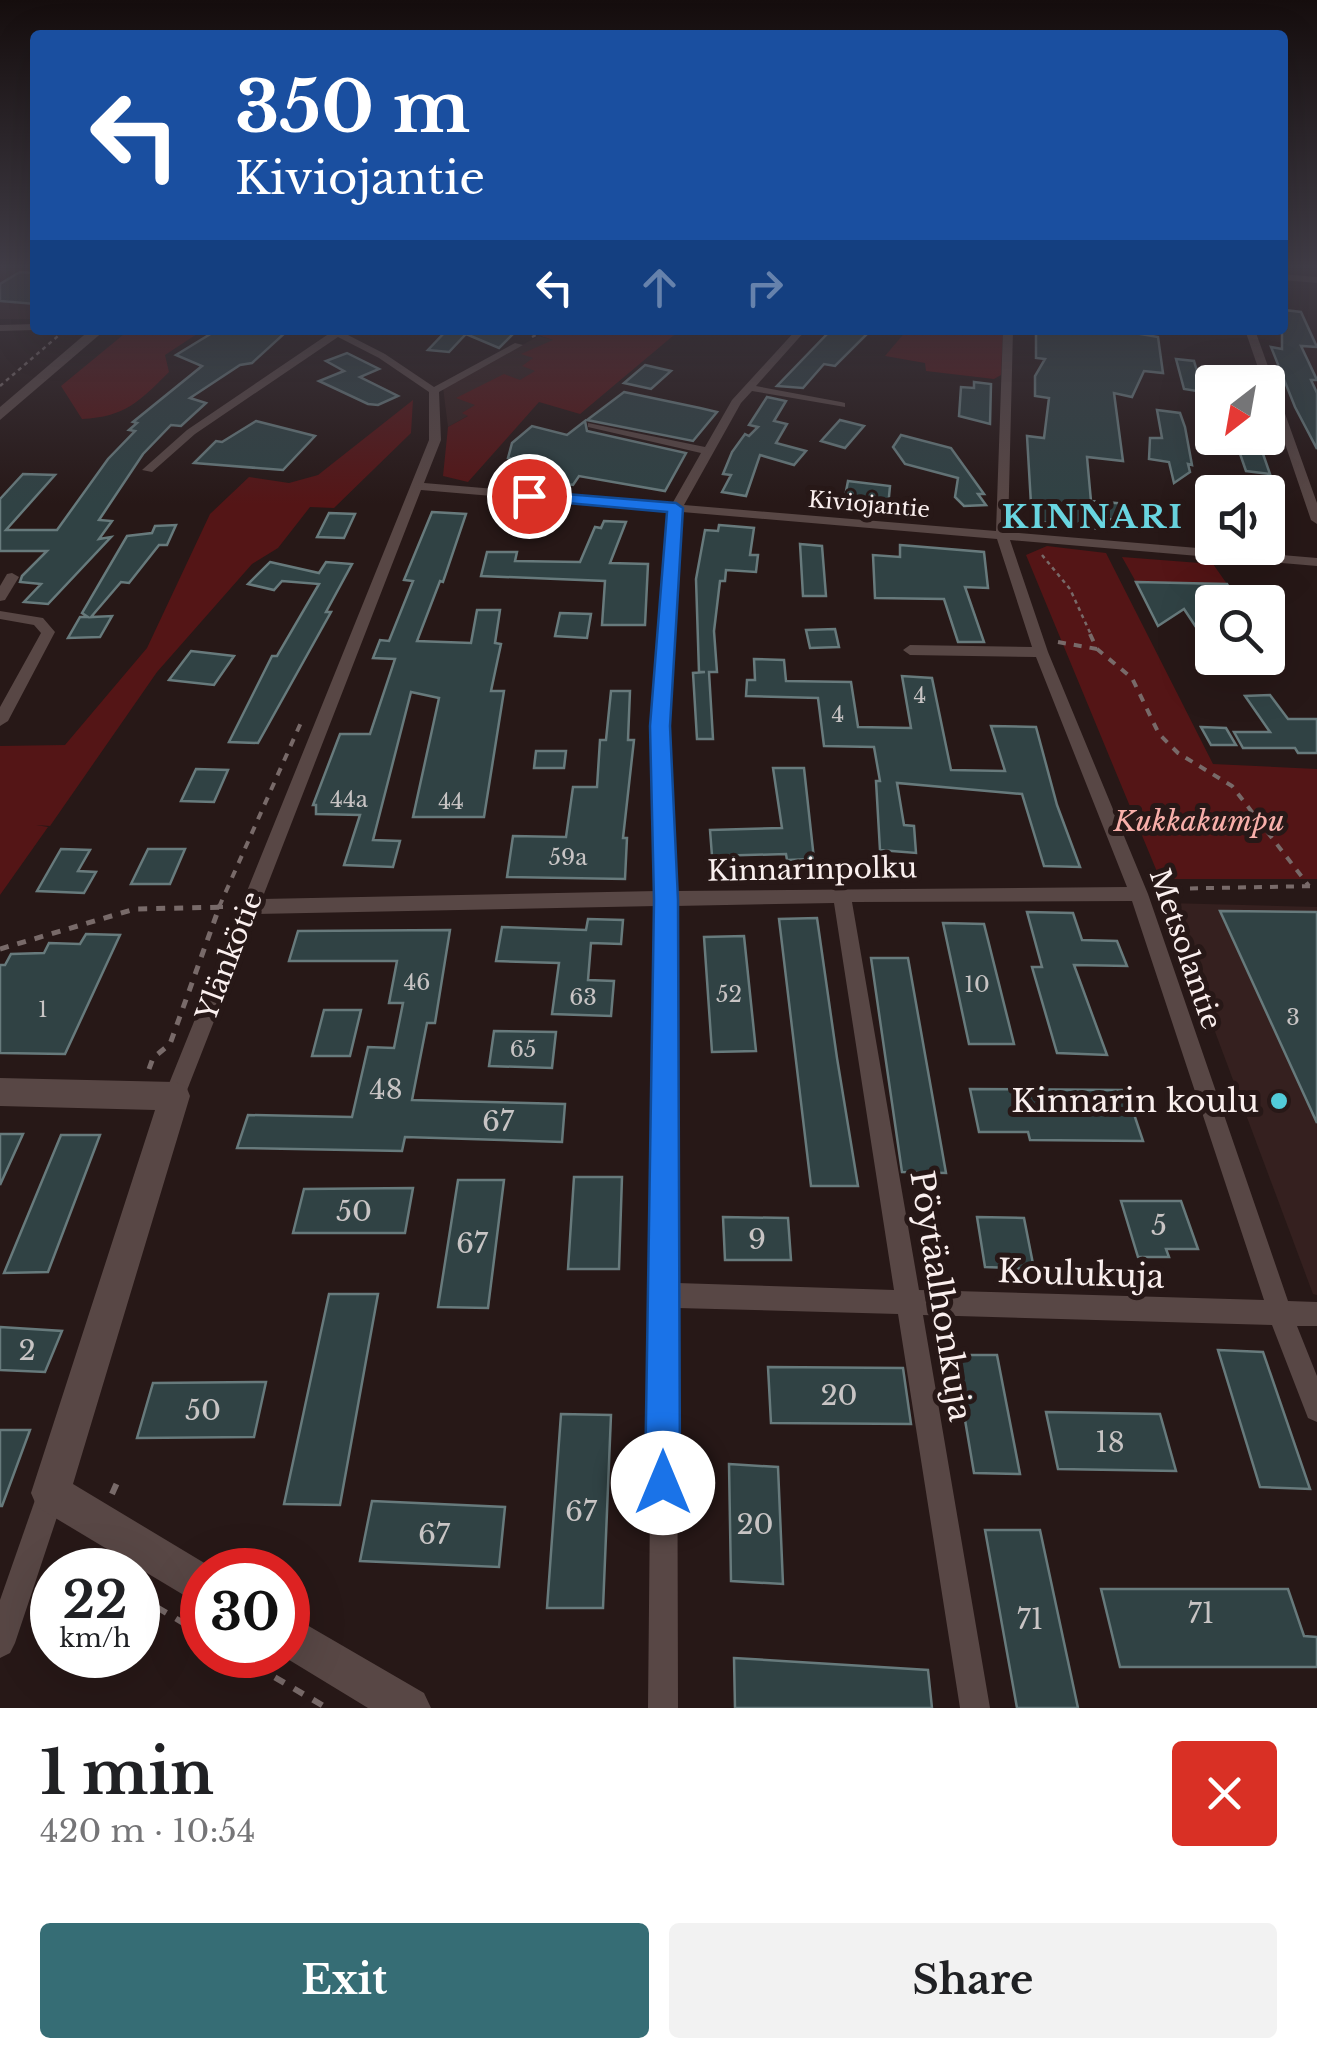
<!DOCTYPE html>
<html lang="en">
<head>
<meta charset="utf-8">
<style>
	:root { --surface:#fff; --page:#f2f2f2; --text:#202124; --muted:#757577; --accent:#366d75 }
	body { margin:0; font-family:"Libre Baskerville",serif; background:var(--page); color:var(--text); height:100vh; display:flex; flex-direction:column; font-size:38px; white-space:nowrap }
	* { box-sizing:border-box; margin:0 }
	p { font-size:32px; color:var(--muted) }
	.icon { flex:none; width:55px; height:55px; fill:none; stroke:currentColor; stroke-width:2; stroke-linecap:round; stroke-linejoin:round }
	.map { position:relative; height:1708px; overflow:hidden }
	.drawer { display:flex; flex-direction:column; background:var(--surface); flex:1 }
	.drawer>* { flex:none }
	.top-card { position:absolute; left:30px; top:30px; width:1258px; height:305px; border-radius:10px; box-shadow:0 10px 40px #0002; background:#1a4fa0; color:#fff; overflow:hidden }
	.needle { width:65px; rotate:211deg }
	.controls { position:absolute; left:1195px; top:365px; display:grid; gap:20px }
	.controls a { display:grid; place-items:center; width:90px; height:90px; border-radius:10px; background:var(--surface); box-shadow:0 10px 40px #0002; font-size:50px }
	.speed { position:absolute; left:30px; top:1548px; display:flex; gap:20px; font-size:50px; font-weight:700; text-align:center }
	.speed>* { display:grid; place-content:center; width:130px; height:130px; border-radius:50%; background:var(--surface); box-shadow:0 10px 40px #0002; line-height:1 }
	.speed small { font-size:25px; font-weight:400 }
	.speed .limit { border:15px solid #d22; background:#fff; color:#111 }
	.pin { position:absolute; display:grid; place-items:center; width:85px; height:85px; color:#fff; margin:-42px; border:5px solid #fff; border-radius:50%; box-shadow:0 2px 10px #0007 }
	.me { position:absolute; width:110px; margin:-55px; rotate:0deg; stroke-linejoin:round; filter:drop-shadow(0 0 8px #0008) }
	.turn { display:flex; align-items:center; gap:35px; height:210px; padding:0 40px; font-size:45px }
	.turn .icon { width:130px; height:130px; stroke-width:2.5 }
	.turn b { display:block; font-size:70px; line-height:85px }
	.lanes { display:flex; align-items:center; height:95px; padding:0 40px; background:#0003; justify-content:center; gap:50px; direction:ltr }
	.lanes .off { opacity:.35 }
	.round { display:grid; place-items:center; flex:none; width:105px; height:105px; border-radius:10px; background:var(--page) }
	.headline { display:flex; align-items:center; justify-content:space-between; height:170px; padding:0 40px }
	h1 { font-size:60px; font-weight:700; line-height:75px }
	.cta { display:flex; gap:20px; margin-top:auto; padding:20px 40px }
	.cta a { flex:1; height:115px; border-radius:10px; background:var(--accent); color:#fff; font-size:40px; font-weight:700; line-height:115px; text-align:center }
	.cta a+a { background:var(--page); color:var(--text) }
	.map>svg:first-child { display:block }
	.built { fill:#35201f }
	.green { fill:#541516 }
	.building { fill:#304244; stroke:#677a7c; stroke-width:2.5 }
	.lines { fill:none; stroke-linecap:round; stroke-linejoin:round }
	.path-far3 { stroke:#786a69; stroke-width:2.5; stroke-dasharray:4 4; stroke-linecap:butt }
	.path-far2 { stroke:#786a69; stroke-width:4; stroke-dasharray:8 8; stroke-linecap:butt }
	.path-far1 { stroke:#786a69; stroke-width:5; stroke-dasharray:9 9; stroke-linecap:butt }
	.path { stroke:#786a69; stroke-width:6; stroke-dasharray:11 11; stroke-linecap:butt }
	.street { fill:#584745; fill-rule:evenodd }
	.secondary { fill:#584745; fill-rule:evenodd }
	.route { fill:#1a73e8; stroke:#114b97; stroke-width:2.5 }
	.poi-dot { fill:#52cbd8; stroke:#271817; stroke-width:4 }
	.labels { text-anchor:middle; stroke-width:10; stroke-linejoin:round; paint-order:stroke }
	.far-street-label { font-size:22px; fill:#faefee; stroke:#271817 }
	.number-label { font-size:22px; fill:#c8c4c4 }
	.park-label { font-size:28px; font-style:italic; fill:#f8afaa; stroke:#271817 }
	.street-label { font-size:28px; fill:#faefee; stroke:#271817 }
	.near-number-label { font-size:28px; fill:#c8c4c4 }
	.far-district-label { font-size:32px; font-weight:bold; letter-spacing:2.5px; fill:#69d5e0; stroke:#271817 }
	.near-poi-label { font-size:32px; fill:#faefee; stroke:#271817; text-anchor:end }
	.near-street-label { font-size:32px; fill:#faefee; stroke:#271817 }
</style>
</head>
<body>
<div class="map">
<svg width="1317" height="1708" viewBox="0 0 1317 1708">
	<rect width="100%" height="100%" fill="#271817"/>
	<!-- built -->
	<g class="built">
		<rect x="0" y="265" width="35" height="54"/>
		<polygon points="539,336 585,350 448,427 443,387"/>
		<polygon points="1167,903 1317,907 1317,1295 1313,1294"/>
	</g>
	<!-- green -->
	<g class="green">
		<path d="M 129,330 L 203,330 L 165,355 L 169,372 C 140,401 125,417 82,419 L 61,386 Z"/>
		<polygon points="536,330 680,330 580,414 539,402 468,482 443,476 448,427 468,416 462,413 475,405 456,398 504,374 520,380 535,371 522,366 533,358 521,354 553,340 532,333"/>
		<polygon points="907,330 1003,330 1001,375 994,379 926,371 925,363 885,356"/>
		<polygon points="413,400 411,433 334,508 310,507 278,548 252,564 157,672 50,826 36,825 48,827 0,895 0,746 65,745 147,648 210,514 249,477 289,483 318,475"/>
		<polygon points="1047,546 1106,553 1213,764 1317,769 1317,879 1160,879 1026,555"/>
		<polygon points="1122,557 1213,564 1227,584 1136,582"/>
	</g>
	<!-- building -->
	<g class="building">
		<polygon points="20,272 35,273 35,304 0,301 0,284"/>
		<polygon points="1282,305 1285,310 1301,312 1317,347 1301,346 1317,380 1311,380 1317,393 1317,449 1295,407 1271,347 1282,349"/>
		<polygon points="217,330 286,332 252,363 240,365 190,398 206,403 181,426 171,425 143,454 99,520 112,521 99,539 111,537 48,604 24,602 41,584 20,582 22,576 47,551 0,551 0,499 23,474 55,475 6,530 57,530 108,459 135,431 129,430 137,423 133,422 202,366 176,355"/>
		<polygon points="447,330 517,330 499,348 466,334 449,352 428,350"/>
		<polygon points="831,330 871,330 835,366 824,364 803,388 777,386"/>
		<polygon points="1036,330 1118,330 1158,337 1163,373 1144,371 1132,397 1114,393 1123,461 1087,457 1091,501 1128,504 1130,521 1094,518 1098,529 1032,521 1027,436 1044,438 1049,398 1035,396 1035,376 1045,359 1036,358"/>
		<polygon points="347,353 379,369 360,377 398,396 378,405 368,404 319,381 344,371 326,361"/>
		<polygon points="1176,359 1194,361 1203,392 1184,389"/>
		<polygon points="645,365 671,371 651,389 624,383"/>
		<polygon points="974,382 991,384 990,424 959,416 961,387 974,388"/>
		<polygon points="624,392 700,408 717,412 693,441 587,420"/>
		<polygon points="767,397 786,401 774,421 787,424 776,443 806,451 794,465 760,455 746,496 722,492 731,475 723,474 732,452 745,434 749,436 758,427 749,425"/>
		<polygon points="1157,410 1180,413 1185,427 1192,465 1188,464 1190,472 1174,483 1169,462 1149,459 1150,438 1162,438"/>
		<polygon points="840,420 864,426 845,448 821,441"/>
		<polygon points="256,421 315,436 283,470 194,463 216,441 222,442"/>
		<polygon points="585,421 587,431 686,453 665,491 579,476 573,485 519,476 529,462 508,458 512,443 532,426 567,435"/>
		<polygon points="901,435 951,448 984,494 978,494 986,505 964,506 955,497 958,478 905,464 893,447"/>
		<polygon points="1238,448 1262,451 1270,474 1246,471"/>
		<polygon points="848,481 890,486 888,507 844,502"/>
		<polygon points="432,512 466,514 443,582 440,581 417,641 471,643 477,610 500,610 495,643 501,644 491,691 504,691 484,817 413,817 439,698 411,692 373,840 400,841 393,867 344,865 360,815 316,814 316,805 313,805 340,734 370,734 395,659 373,658 380,640 389,641 413,581 404,580"/>
		<polygon points="329,513 355,514 344,538 317,537"/>
		<polygon points="604,521 626,522 610,563 648,564 645,625 602,625 605,581 481,576 487,552 517,552 515,561 580,562 595,527 601,528"/>
		<polygon points="176,525 167,545 159,545 129,583 121,582 91,617 112,616 100,637 68,638 80,617 88,617 82,613 127,536 152,533 155,526"/>
		<polygon points="719,525 754,528 750,555 758,555 756,572 726,570 725,581 720,581 714,631 717,672 709,672 713,739 697,739 693,673 705,672 699,672 696,579 705,530 718,531"/>
		<polygon points="800,544 822,546 826,596 803,596"/>
		<polygon points="900,545 984,552 988,588 965,587 984,642 958,642 944,599 875,598 873,555 900,557"/>
		<polygon points="270,562 319,573 326,562 352,564 326,612 331,612 258,743 229,742 272,656 277,656 319,584 282,581 274,590 248,584"/>
		<polygon points="1136,582 1227,584 1238,602 1212,602 1212,651 1184,609 1158,626"/>
		<polygon points="560,613 591,614 587,638 555,636"/>
		<polygon points="835,629 839,647 810,648 806,630"/>
		<polygon points="191,651 234,656 214,685 169,680"/>
		<polygon points="754,659 784,660 786,681 851,682 858,727 911,728 902,676 932,678 951,770 1005,771 991,726 1036,727 1057,805 1080,867 1044,866 1022,794 897,783 904,825 914,826 916,853 880,850 876,781 880,781 874,747 824,746 818,698 746,696 747,680 755,680"/>
		<polygon points="611,691 630,691 628,740 634,740 623,838 627,838 625,879 507,877 513,836 566,837 573,787 597,787 600,740 606,740"/>
		<polygon points="1270,695 1288,719 1317,719 1317,753 1298,753 1295,748 1243,748 1234,732 1270,732 1245,696"/>
		<polygon points="1201,727 1226,728 1236,745 1211,745"/>
		<polygon points="536,751 566,751 564,768 534,768"/>
		<polygon points="773,768 804,768 814,859 787,860 786,854 712,856 710,830 782,828"/>
		<polygon points="196,769 228,770 214,802 181,801"/>
		<polygon points="61,849 90,850 78,871 96,872 84,893 37,891"/>
		<polygon points="148,849 185,849 170,884 131,884"/>
		<polygon points="1220,911 1317,912 1317,1123"/>
		<polygon points="1027,912 1073,913 1082,940 1117,941 1127,966 1074,965 1107,1055 1057,1053 1032,967 1042,967"/>
		<polygon points="817,918 837,1058 858,1186 811,1186 779,919"/>
		<polygon points="588,919 623,920 621,944 591,943 588,980 614,981 611,1016 552,1014 559,963 496,961 502,927 586,930"/>
		<polygon points="943,923 984,924 1014,1044 969,1044"/>
		<polygon points="450,930 435,1023 427,1023 412,1100 565,1104 562,1142 405,1137 402,1151 237,1148 248,1115 352,1117 368,1047 394,1048 403,1003 389,1003 397,961 289,961 298,931"/>
		<polygon points="86,934 120,935 65,1054 0,1053 0,965 5,965 11,954 44,953 49,943 80,944"/>
		<polygon points="744,936 756,1051 712,1052 704,937"/>
		<polygon points="871,958 908,958 946,1173 902,1172"/>
		<polygon points="324,1010 361,1010 350,1056 312,1056"/>
		<polygon points="494,1031 556,1032 552,1068 489,1066"/>
		<polygon points="970,1089 1126,1090 1143,1141 1030,1140 1028,1132 979,1132"/>
		<polygon points="0,1134 23,1134 0,1185"/>
		<polygon points="61,1135 100,1135 48,1272 4,1273"/>
		<polygon points="574,1177 622,1177 619,1269 568,1269"/>
		<polygon points="458,1180 504,1180 488,1308 438,1307"/>
		<polygon points="413,1188 405,1233 293,1233 304,1189"/>
		<polygon points="1121,1201 1181,1201 1198,1249 1166,1249 1169,1257 1138,1257"/>
		<polygon points="723,1217 788,1218 791,1260 725,1260"/>
		<polygon points="977,1217 1024,1218 1034,1269 985,1267"/>
		<polygon points="329,1294 378,1294 340,1505 284,1504"/>
		<polygon points="0,1327 62,1331 45,1372 0,1370"/>
		<polygon points="1218,1350 1263,1352 1310,1489 1260,1487"/>
		<polygon points="954,1355 997,1355 1020,1474 974,1473"/>
		<polygon points="768,1367 903,1368 911,1424 771,1423"/>
		<polygon points="266,1382 254,1437 137,1438 153,1383"/>
		<polygon points="1046,1412 1160,1414 1176,1471 1058,1469"/>
		<polygon points="561,1414 611,1415 603,1608 547,1608"/>
		<polygon points="0,1430 30,1430 2,1506 0,1506"/>
		<polygon points="729,1464 778,1467 783,1584 731,1581"/>
		<polygon points="372,1501 505,1507 499,1567 360,1561"/>
		<polygon points="985,1530 1040,1530 1078,1708 1017,1708"/>
		<polygon points="1101,1589 1288,1589 1304,1636 1317,1637 1317,1667 1120,1667"/>
		<polygon points="734,1658 928,1670 932,1708 735,1708"/>
	</g>
	<g class="lines">
		<!-- path-far3 -->
		<g class="path-far3">
			<polyline points="532,337 546,330"/>
			<polyline points="0,386 65,330"/>
			<polyline points="1042,555 1070,589 1092,637"/>
		</g>
		<!-- path-far2 -->
		<g class="path-far2">
			<polyline points="1090,634 1097,649 1132,678 1159,734 1178,753 1232,786 1309,886"/>
			<polyline points="1058,642 1097,649"/>
			<polyline points="1158,889 1317,886"/>
			<polyline points="215,907 228,907"/>
			<polyline points="219,907 303,718"/>
		</g>
		<!-- path-far1 -->
		<g class="path-far1">
			<polyline points="0,949 135,909 228,907"/>
			<polyline points="149,1069 153,1058 170,1044 220,905"/>
		</g>
		<!-- path -->
		<g class="path">
			<polyline points="112,1494 120,1476"/>
			<polyline points="50,1570 73,1558 94,1570"/>
			<polyline points="138,1596 202,1634"/>
			<polyline points="237,1655 327,1708"/>
		</g>
		<!-- street -->
		<g class="street">
			<polygon points="1282,274 1317,277 1317,283 1282,280"/>
			<polygon points="35,324 35,330 0,331 0,325"/>
			<path d="M 326,330 L 347,330 L 344,333 L 385,354 L 434,387 L 515,343 L 523,345 L 439,392 L 441,440 L 424,483 L 672,504 L 701,453 L 588,427 L 588,423 L 705,447 L 732,400 L 796,330 L 806,330 L 756,386 L 841,402 L 845,403 L 845,407 L 752,391 L 741,403 L 684,505 L 996,531 L 1003,330 L 1013,330 L 1008,532 L 1317,558 L 1317,566 L 1010,540 L 1048,652 L 1148,894 L 1288,1301 L 1317,1302 L 1317,1326 L 1297,1326 L 1317,1376 L 1317,1422 L 1308,1418 L 1272,1325 L 923,1315 L 990,1708 L 960,1708 L 898,1314 L 677,1308 L 678,1708 L 648,1708 L 652,1301 L 650,1295 L 652,1289 L 657,906 L 256,914 L 182,1103 L 175,1106 L 168,1103 L 164,1096 L 239,910 L 238,907 L 243,901 L 429,440 L 429,392 L 379,358 L 338,337 L 195,434 L 152,472 L 142,470 L 187,430 L 330,333 ZM 421,490 L 670,511 L 652,725 L 657,891 L 262,899 ZM 682,512 L 997,539 L 1032,647 L 910,645 L 903,650 L 910,655 L 1036,657 L 1127,887 L 675,891 L 668,725 ZM 1132,901 L 1264,1300 L 919,1290 L 852,902 ZM 834,903 L 894,1290 L 677,1283 L 675,906 Z"/>
			<polygon points="1245,330 1255,330 1317,503 1317,524 1311,520 1268,394 1268,382 1263,382"/>
			<polygon points="12,573 19,577 5,600 0,601 0,586 7,574"/>
			<polygon points="0,611 43,618 55,632 8,721 0,726 0,707 41,633 34,625 0,619"/>
			<polygon points="51,1479 61,1483 65,1493 15,1643 10,1653 0,1658 0,1600 41,1483"/>
		</g>
		<!-- secondary -->
		<g class="secondary">
			<polygon points="90,330 105,330 0,420 0,407"/>
			<polygon points="0,1078 175,1082 186,1086 190,1096 73,1484 216,1570 202,1570 202,1606 37,1507 31,1493 155,1110 0,1106"/>
			<polygon points="288,1614 424,1693 431,1708 368,1708 281,1655 288,1655"/>
		</g>
	</g>
	<!-- sky -->
	<linearGradient id="sky" x2="0" y2="1"><stop stop-color="#150d0d"/><stop offset="0.53" stop-color="#413d47"/><stop offset="1" stop-color="#413d47" stop-opacity="0"/></linearGradient>
	<rect width="1317" height="504" fill="url(#sky)"/>
	<!-- route -->
	<polygon class="route" points="529,491 676,503 683,508 670,726 678,900 680,1483 675,1495 663,1501 650,1495 645,1483 654,900 650,726 667,512 523,499 521,496"/>
	<!-- markers -->
	<circle class="poi-dot" cx="1279" cy="1101" r="10"/>
	<g class="labels">
		<!-- far-street labels -->
		<g class="far-street-label">
			<text transform="translate(869 504) rotate(5)" y="8">Kiviojantie</text>
		</g>
		<!-- number labels -->
		<g class="number-label">
			<text x="920" y="703">4</text>
			<text x="838" y="722">4</text>
			<text x="349" y="807">44a</text>
			<text x="451" y="809">44</text>
			<text x="568" y="865">59a</text>
			<text x="417" y="990">46</text>
			<text x="977" y="992">10</text>
			<text x="729" y="1002">52</text>
			<text x="583" y="1005">63</text>
			<text x="43" y="1017">1</text>
			<text x="1293" y="1025">3</text>
			<text x="523" y="1057">65</text>
		</g>
		<!-- park labels -->
		<g class="park-label">
			<text x="1199" y="831">Kukkakumpu</text>
		</g>
		<!-- street labels -->
		<g class="street-label">
			<text transform="translate(812 869) rotate(-1)" y="10">Kinnarinpolku</text>
			<text transform="translate(1186 949) rotate(71)" y="10">Metsolantie</text>
			<text transform="translate(229 956) rotate(-69)" y="10">Ylänkötie</text>
		</g>
		<!-- near-number labels -->
		<g class="near-number-label">
			<text x="386" y="1099">48</text>
			<text x="498" y="1131">67</text>
			<text x="354" y="1221">50</text>
			<text x="1159" y="1235">5</text>
			<text x="757" y="1249">9</text>
			<text x="472" y="1253">67</text>
			<text x="27" y="1360">2</text>
			<text x="839" y="1405">20</text>
			<text x="203" y="1420">50</text>
			<text x="1110" y="1452">18</text>
			<text x="581" y="1521">67</text>
			<text x="755" y="1534">20</text>
			<text x="434" y="1544">67</text>
			<text x="1201" y="1623">71</text>
			<text x="1030" y="1629">71</text>
		</g>
		<!-- far-district labels -->
		<g class="far-district-label">
			<text x="1093" y="528">KINNARI</text>
		</g>
		<!-- near-poi labels -->
		<g class="near-poi-label">
			<text x="1259" y="1112">Kinnarin koulu</text>
		</g>
		<!-- near-street labels -->
		<g class="near-street-label">
			<text transform="translate(1081 1274) rotate(2)" y="11">Koulukuja</text>
			<text transform="translate(941 1296) rotate(81)" y="11">Pöytäalhonkuja</text>
		</g>
	</g>
</svg>
<div class="controls">
<a><svg class="needle" viewBox="-14 -14 28 28"><path d="M0-13l5 13h-10z" fill="#e53935"/><path d="M0 13l5-13h-10z" fill="#757577"/></svg></a>
<a><svg class="icon" aria-label="sound" viewBox="0 0 24 24"><path d="M4 9h4l5-4v14l-5-4H4zM17 9q2 3 0 6"/></svg></a>
<a><svg class="icon" aria-label="search" viewBox="0 0 24 24"><circle cx="10" cy="10" r="6"/><path d="M15 15l6 6"/></svg></a>
</div>
<div class="speed"><div>22<small>km/h</small></div><div class="limit">30</div></div>
<div class="pin" style="left:529px;top:496px;background:#d93025"><svg class="icon" aria-label="arrive" viewBox="0 0 24 24"><path d="M6 21V4h12l-3 4 3 4H6"/></svg></div>
<svg class="me" style="left:663px;top:1483px" viewBox="-20 -20 40 40"><circle r="19" fill="#fff"/><path d="M0-13L10 11 0 6-10 11z" fill="#1a73e8"/></svg>
<div class="top-card">
<div class="turn"><svg class="icon" aria-label="left" viewBox="0 0 24 24"><path d="M17 20v-9H6M10 6l-5 5 5 5"/></svg><div><b>350 m</b>Kiviojantie</div></div>
<div class="lanes"><svg class="icon" aria-label="left" viewBox="0 0 24 24"><path d="M17 20v-9H6M10 6l-5 5 5 5"/></svg><svg class="icon off" aria-label="ahead" viewBox="0 0 24 24"><path d="M12 20V5M6 11l6-6 6 6"/></svg><svg class="icon off" aria-label="right" viewBox="0 0 24 24"><path d="M7 20v-9h11M14 6l5 5-5 5"/></svg></div>
</div>
</div>
<section class="drawer">
<div class="headline"><div><h1>1 min</h1><p>420 m · 10:54</p></div><a class="round" style="background:#d93025;color:#fff"><svg class="icon" aria-label="close" viewBox="0 0 24 24"><path d="M6 6l12 12M18 6L6 18"/></svg></a></div>
<div class="cta"><a>Exit</a><a>Share</a></div>
</section>
</body>
</html>
